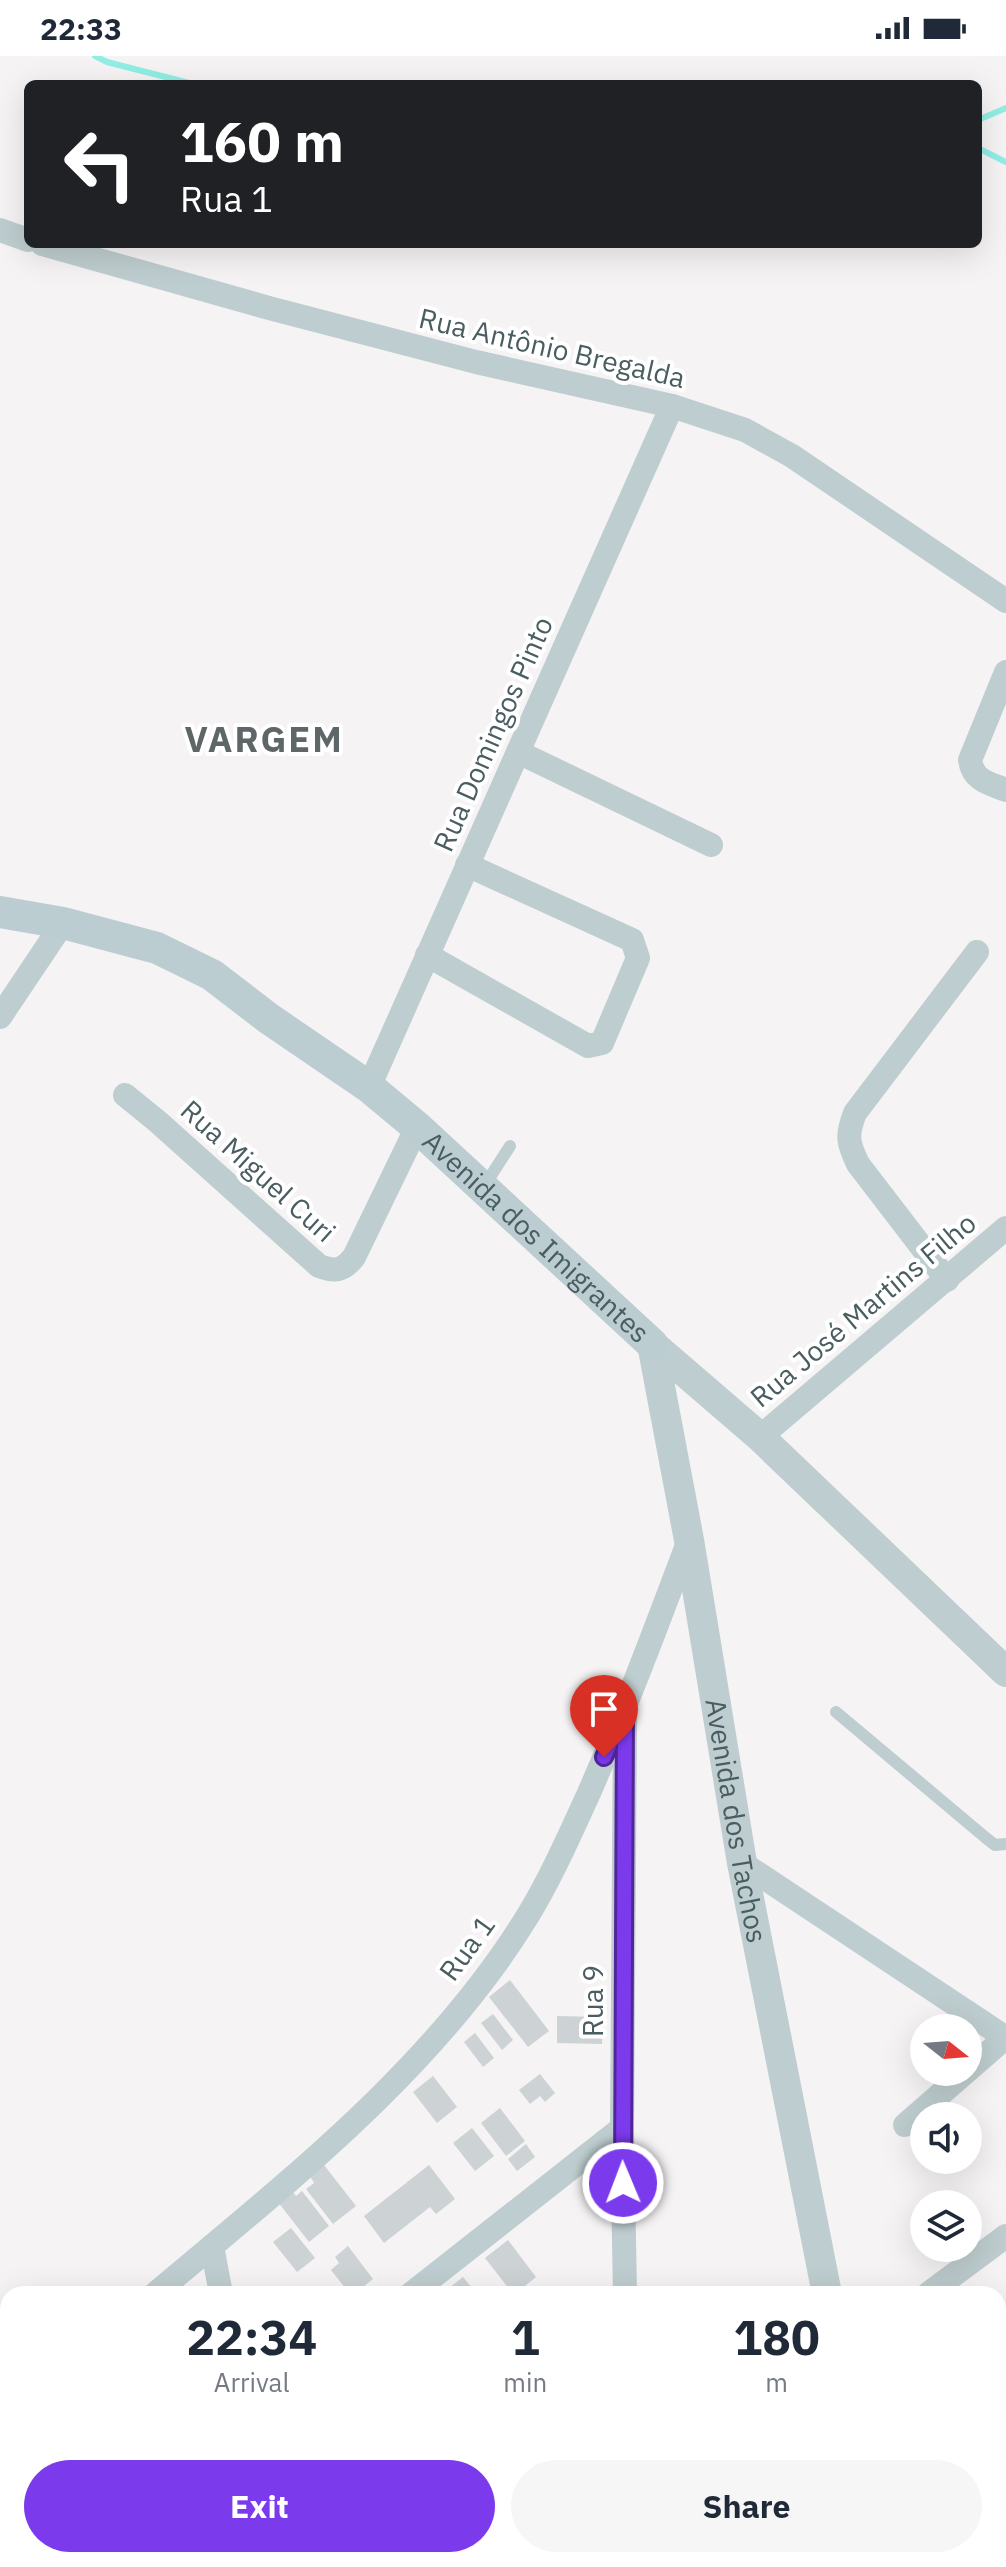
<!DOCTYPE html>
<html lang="en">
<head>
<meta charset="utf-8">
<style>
	:root { --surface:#fff; --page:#f6f6f7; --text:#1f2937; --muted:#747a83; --accent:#7c3aed }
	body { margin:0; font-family:"IBM Plex Sans",sans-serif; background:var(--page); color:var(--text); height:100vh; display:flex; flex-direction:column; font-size:30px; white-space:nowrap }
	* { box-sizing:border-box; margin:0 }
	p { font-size:26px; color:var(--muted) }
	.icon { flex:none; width:44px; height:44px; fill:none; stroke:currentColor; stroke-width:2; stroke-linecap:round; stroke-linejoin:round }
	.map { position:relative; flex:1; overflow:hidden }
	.panel { position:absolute; left:0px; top:2230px; width:1006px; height:282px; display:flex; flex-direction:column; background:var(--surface); border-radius:24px 24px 0 0; box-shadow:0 8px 32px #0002 }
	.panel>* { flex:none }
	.guide { position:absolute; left:24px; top:24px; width:958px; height:168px; border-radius:12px; box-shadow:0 8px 32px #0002; background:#202124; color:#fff; overflow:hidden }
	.needle { width:52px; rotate:107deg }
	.tools { position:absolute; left:910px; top:1958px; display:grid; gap:16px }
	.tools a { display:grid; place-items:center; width:72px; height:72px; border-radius:50%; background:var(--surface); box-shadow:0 8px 32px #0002; font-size:40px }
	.pin { position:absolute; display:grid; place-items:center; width:68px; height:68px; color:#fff; margin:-82px -34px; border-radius:50% 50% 50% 0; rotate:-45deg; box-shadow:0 0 8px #0007 }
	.pin .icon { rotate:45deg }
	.me { position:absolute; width:88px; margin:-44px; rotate:359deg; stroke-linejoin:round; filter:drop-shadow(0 0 6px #0008) }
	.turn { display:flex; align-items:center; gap:28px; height:168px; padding:0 24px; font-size:36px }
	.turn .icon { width:104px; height:104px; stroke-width:2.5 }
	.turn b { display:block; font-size:56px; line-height:68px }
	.eta { display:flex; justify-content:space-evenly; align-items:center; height:136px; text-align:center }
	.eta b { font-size:48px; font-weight:700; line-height:56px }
	.primary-button { display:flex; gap:16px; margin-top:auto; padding:16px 24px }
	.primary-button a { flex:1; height:92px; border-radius:48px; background:var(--accent); color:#fff; font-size:32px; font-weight:700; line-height:92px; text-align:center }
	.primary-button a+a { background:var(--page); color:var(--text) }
	.status { display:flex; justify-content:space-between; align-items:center; height:56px; padding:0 40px; background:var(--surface); direction:ltr }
	.status svg { height:22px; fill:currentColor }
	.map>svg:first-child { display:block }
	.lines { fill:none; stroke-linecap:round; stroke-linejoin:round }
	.stream { stroke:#90eee4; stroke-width:6 }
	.building { fill:#cdd2d5 }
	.service { stroke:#becdcf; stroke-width:12 }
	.minor { stroke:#becdcf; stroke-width:24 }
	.tertiary { stroke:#becdcf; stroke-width:30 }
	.secondary { stroke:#bccdd1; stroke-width:32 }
	.route-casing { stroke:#51269a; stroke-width:20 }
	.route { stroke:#7c3aed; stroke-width:14 }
	.labels { text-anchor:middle; stroke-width:8; stroke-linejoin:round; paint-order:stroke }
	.street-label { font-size:28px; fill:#4a5d61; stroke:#fff }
	.district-label { font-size:36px; font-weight:bold; letter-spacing:2px; fill:#5f6668; stroke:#fff }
</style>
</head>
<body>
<div class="status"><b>22:33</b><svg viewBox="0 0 49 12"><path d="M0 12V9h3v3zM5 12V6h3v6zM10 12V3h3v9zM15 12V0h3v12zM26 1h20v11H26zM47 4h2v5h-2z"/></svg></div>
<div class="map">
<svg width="1006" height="2511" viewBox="0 0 1006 2511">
	<rect width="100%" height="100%" fill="#f5f3f4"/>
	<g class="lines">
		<!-- stream -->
		<g class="stream">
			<polyline points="95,0 107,6 193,28"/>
			<polyline points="978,64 1006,52"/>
			<polyline points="978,92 1006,106"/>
		</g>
	</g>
	<!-- building -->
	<g class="building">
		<polygon points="510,1924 549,1975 528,1991 489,1941"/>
		<polygon points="493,1958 513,1984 502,1994 481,1967"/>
		<polygon points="557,1960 603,1961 602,1988 557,1987"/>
		<polygon points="475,1977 494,2002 483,2011 464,1986"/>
		<polygon points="540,2018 555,2037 545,2046 540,2040 530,2048 519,2034"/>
		<polygon points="433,2020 457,2051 437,2067 413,2036"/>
		<polygon points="500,2052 525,2085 506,2100 481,2067"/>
		<polygon points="472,2072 494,2100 475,2115 453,2087"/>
		<polygon points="526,2088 535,2101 517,2115 508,2103"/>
		<polygon points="324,2109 356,2150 333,2168 306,2133 314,2127 310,2120"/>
		<polygon points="429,2109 455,2143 436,2158 430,2151 384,2187 364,2160"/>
		<polygon points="292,2135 296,2140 302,2135 329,2170 309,2186 278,2146"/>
		<polygon points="291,2172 315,2202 297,2216 273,2186"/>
		<polygon points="508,2184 536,2221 525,2230 531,2238 513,2238 485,2202"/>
		<polygon points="348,2190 373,2223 354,2238 350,2238 331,2214 339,2207 335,2201"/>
		<polygon points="463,2221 477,2238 447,2238 445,2235"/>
		<polygon points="308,2230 314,2238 297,2238"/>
		<polygon points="18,2504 41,2504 41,2511 0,2511 0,2507"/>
		<polygon points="61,2504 92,2504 93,2511 62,2511"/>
		<polygon points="136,2504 183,2504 184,2511 137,2511"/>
		<polygon points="384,2504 406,2504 412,2511 375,2511"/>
		<polygon points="449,2504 477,2504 473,2507 477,2511 454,2511"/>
		<polygon points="527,2504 544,2504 535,2511"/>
	</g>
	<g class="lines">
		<!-- service -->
		<g class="service">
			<polyline points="483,1132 510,1090"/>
			<polyline points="836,1656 986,1782 995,1789 1006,1788"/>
		</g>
		<!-- minor -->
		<g class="minor">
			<polyline points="0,174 28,184"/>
			<polyline points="42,188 269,252 476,306 672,350 745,374 792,400 1006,545"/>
			<path d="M 1006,616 L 970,704 C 973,725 989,727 1006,734"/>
			<polyline points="518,696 711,789"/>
			<polyline points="427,899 588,990 602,987 638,902 632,884 467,809"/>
			<polyline points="0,961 63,867"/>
			<polyline points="369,1031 672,350"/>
			<path d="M 125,1039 L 157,1065 L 319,1210 C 335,1216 343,1215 354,1201 L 417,1071"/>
			<path d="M 947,1224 L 858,1108 C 848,1087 846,1080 855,1057 L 977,896"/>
			<polyline points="760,1381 1006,1172"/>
			<polyline points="742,1807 1006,1982"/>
			<polyline points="905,2069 1006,1981"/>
			<polyline points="212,2190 221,2238"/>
			<path d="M 155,2238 C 289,2125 434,2012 527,1861 C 551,1822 570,1778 589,1737 C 625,1654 657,1569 689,1484"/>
			<polyline points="411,2238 622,2072"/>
			<polyline points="625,2238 622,2072 625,1664"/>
			<polyline points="928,2238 1006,2180"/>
			<polyline points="0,2363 8,2357"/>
			<polyline points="998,2383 1006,2377"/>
			<polyline points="116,2504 117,2511"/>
			<polyline points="264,2504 265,2511"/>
			<polyline points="654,2504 657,2511"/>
			<polyline points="317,2511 326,2504"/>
			<polyline points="572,2511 581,2504"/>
			<polyline points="993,2511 1006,2500"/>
		</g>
		<!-- tertiary -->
		<g class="tertiary">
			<path id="s1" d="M 652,1288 L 689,1484 L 742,1807 L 827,2238"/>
			<polyline points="652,1288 760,1381 1006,1616"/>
			<polyline points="853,2511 853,2504"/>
		</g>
		<!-- secondary -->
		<path class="secondary" id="s2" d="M 0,856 L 63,867 L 157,892 L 212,919 L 268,962 L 369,1031 L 417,1071 L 652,1288"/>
	</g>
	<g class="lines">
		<defs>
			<polyline id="route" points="604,1701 625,1653 623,2127"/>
		</defs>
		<!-- route casing -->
		<use href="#route" class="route-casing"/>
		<!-- route -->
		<use href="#route" class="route"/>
	</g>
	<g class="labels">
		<!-- street labels -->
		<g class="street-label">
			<text transform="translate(552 292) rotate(13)" y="10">Rua Antônio Bregalda</text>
			<text transform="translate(493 678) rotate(-66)" y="10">Rua Domingos Pinto</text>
			<text transform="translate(258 1115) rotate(42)" y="10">Rua Miguel Curi</text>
			<text dy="10" stroke="none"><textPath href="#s2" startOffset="640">Avenida dos Imigrantes</textPath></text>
			<text transform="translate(863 1254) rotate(-40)" y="10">Rua José Martins Filho</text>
			<text dy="10" stroke="none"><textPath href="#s1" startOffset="484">Avenida dos Tachos</textPath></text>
			<text transform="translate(467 1892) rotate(-54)" y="10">Rua 1</text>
			<text transform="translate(593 1945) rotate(-90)" y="10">Rua 9</text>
		</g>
		<!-- district labels -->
		<g class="district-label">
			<text x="264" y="696">VARGEM</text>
		</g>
	</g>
</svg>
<div class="tools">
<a><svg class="needle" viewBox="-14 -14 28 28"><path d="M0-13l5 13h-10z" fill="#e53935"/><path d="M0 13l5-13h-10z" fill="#747a83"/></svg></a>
<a><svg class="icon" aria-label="sound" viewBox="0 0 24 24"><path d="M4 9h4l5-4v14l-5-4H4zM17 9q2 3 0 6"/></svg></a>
<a><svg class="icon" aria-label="layers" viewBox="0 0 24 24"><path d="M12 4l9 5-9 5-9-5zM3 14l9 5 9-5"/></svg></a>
</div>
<div class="pin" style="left:604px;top:1701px;background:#d93025"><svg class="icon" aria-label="arrive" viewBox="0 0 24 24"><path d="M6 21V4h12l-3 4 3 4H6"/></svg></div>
<svg class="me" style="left:623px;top:2127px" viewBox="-20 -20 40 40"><circle r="17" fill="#7c3aed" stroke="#fff" stroke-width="3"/><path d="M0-11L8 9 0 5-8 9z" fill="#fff"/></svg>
<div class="guide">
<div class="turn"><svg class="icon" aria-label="left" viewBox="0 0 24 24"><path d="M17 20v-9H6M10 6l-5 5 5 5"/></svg><div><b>160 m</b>Rua 1</div></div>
</div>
<section class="panel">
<div class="eta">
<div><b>22:34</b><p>Arrival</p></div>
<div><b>1</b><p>min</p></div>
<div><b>180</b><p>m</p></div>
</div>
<div class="primary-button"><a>Exit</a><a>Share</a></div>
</section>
</div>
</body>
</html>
